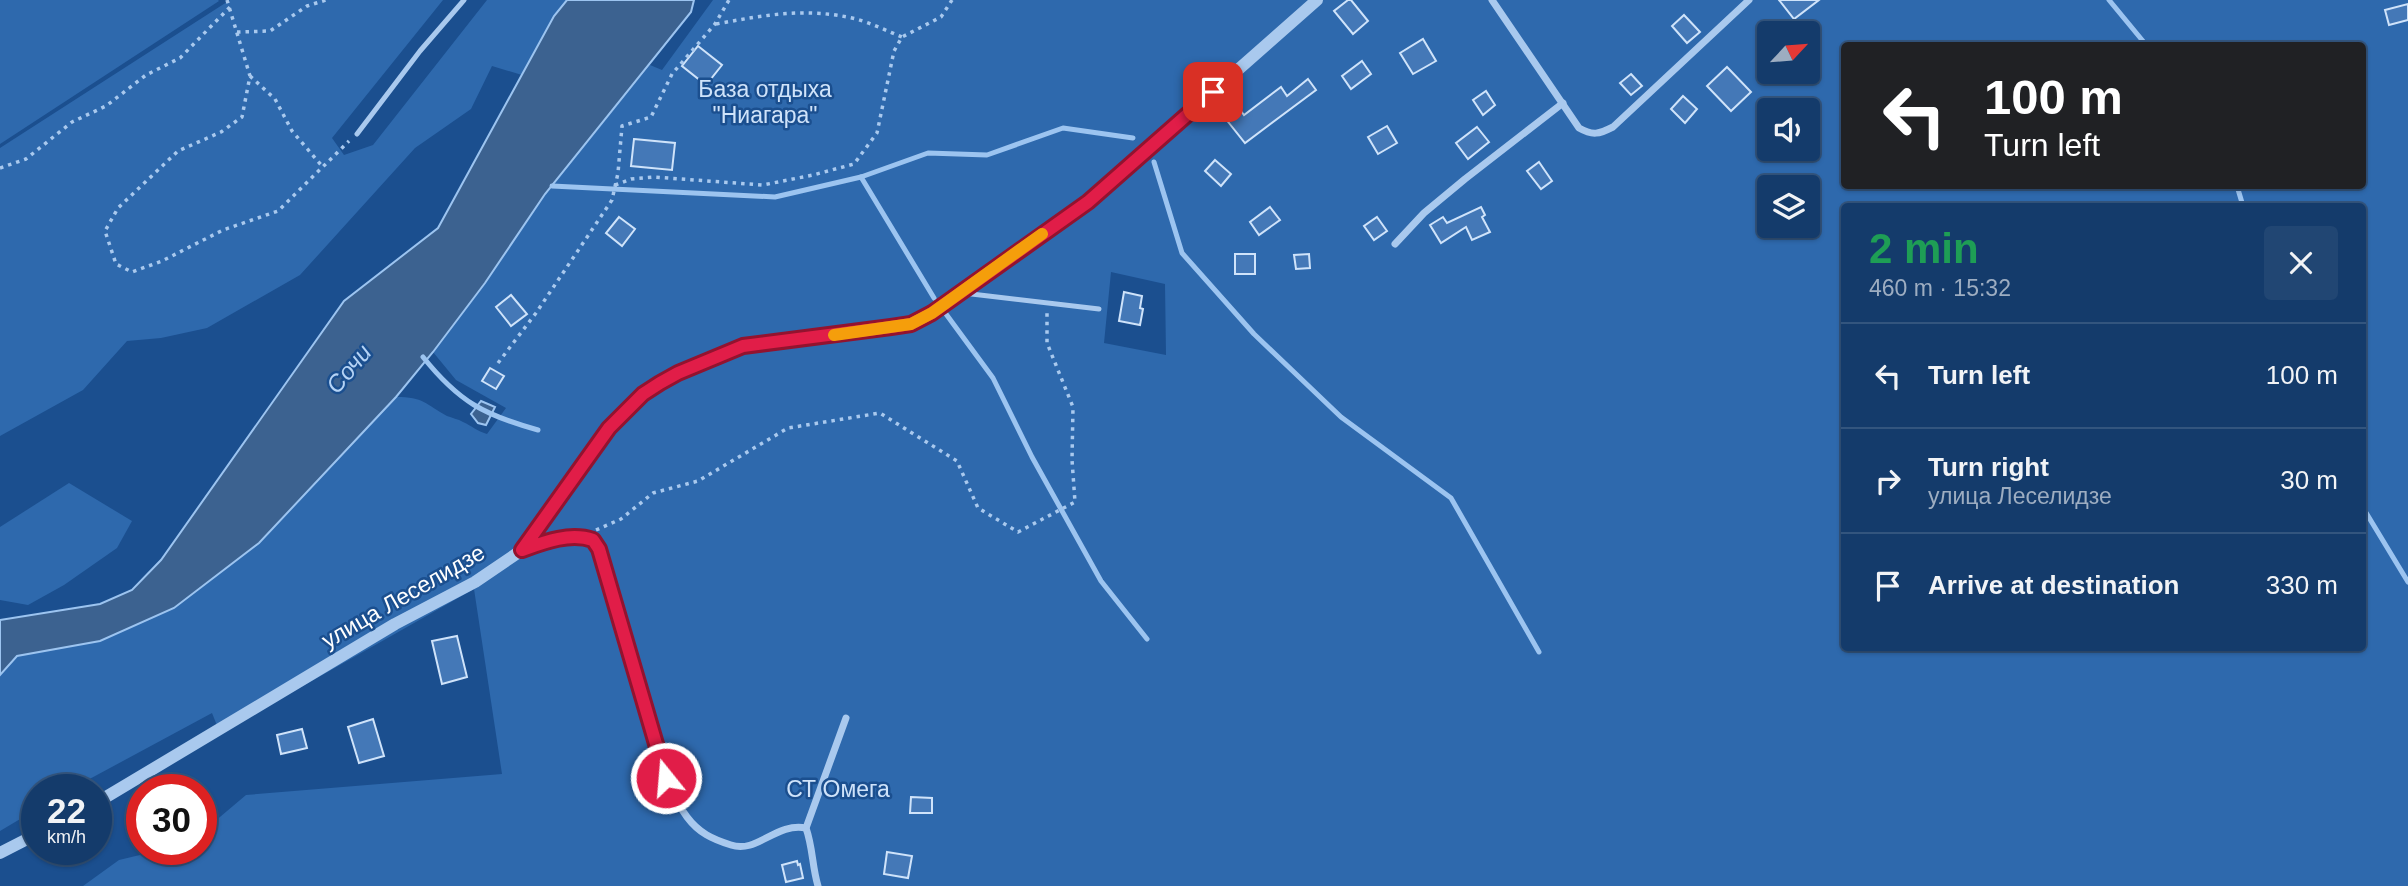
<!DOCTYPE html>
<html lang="en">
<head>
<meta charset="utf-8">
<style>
	:root { --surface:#143b6b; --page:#214673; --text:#f1f3f6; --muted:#9dadc1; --line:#33557e }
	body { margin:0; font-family:Arial,sans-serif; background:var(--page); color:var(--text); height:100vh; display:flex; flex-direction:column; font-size:26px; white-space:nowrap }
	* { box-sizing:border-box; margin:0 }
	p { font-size:23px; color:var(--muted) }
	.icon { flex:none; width:38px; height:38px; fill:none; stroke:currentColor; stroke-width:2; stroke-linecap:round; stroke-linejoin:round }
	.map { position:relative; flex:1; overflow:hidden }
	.drawer { position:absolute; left:1841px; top:203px; width:525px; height:448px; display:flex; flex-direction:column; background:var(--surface); border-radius:7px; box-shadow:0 2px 5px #0004,0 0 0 2px var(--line) }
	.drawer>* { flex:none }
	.guide { position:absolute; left:1841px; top:42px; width:525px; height:147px; border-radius:7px; box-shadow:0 2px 5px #0004,0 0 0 2px var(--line); background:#202124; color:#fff; overflow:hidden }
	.needle { width:46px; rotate:64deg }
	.buttons { position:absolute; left:1757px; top:21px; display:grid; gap:14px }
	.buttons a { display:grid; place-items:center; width:63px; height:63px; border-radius:7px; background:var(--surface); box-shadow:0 2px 5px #0004,0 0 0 2px var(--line); font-size:35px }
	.speed { position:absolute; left:21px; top:774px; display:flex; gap:14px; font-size:35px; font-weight:700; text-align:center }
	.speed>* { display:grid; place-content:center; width:91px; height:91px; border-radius:50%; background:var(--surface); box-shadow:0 2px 5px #0004,0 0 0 2px var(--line); line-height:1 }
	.speed small { font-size:18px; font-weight:400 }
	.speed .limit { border:10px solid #d22; background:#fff; color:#111 }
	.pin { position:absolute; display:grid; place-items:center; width:60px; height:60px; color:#fff; margin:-30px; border-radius:14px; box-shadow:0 4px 10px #0006 }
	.me { position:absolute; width:77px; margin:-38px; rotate:343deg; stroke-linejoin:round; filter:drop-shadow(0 0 5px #0008) }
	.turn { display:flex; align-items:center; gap:24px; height:147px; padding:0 28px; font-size:32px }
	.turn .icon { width:91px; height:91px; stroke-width:2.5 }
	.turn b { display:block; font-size:49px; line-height:60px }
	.round { display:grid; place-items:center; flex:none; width:74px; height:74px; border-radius:7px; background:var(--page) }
	.summary { display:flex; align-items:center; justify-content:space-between; height:119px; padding:0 28px }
	h1 { font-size:42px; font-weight:800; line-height:52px; color:#1e9e55 }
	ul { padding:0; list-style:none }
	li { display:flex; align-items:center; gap:21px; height:105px; padding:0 28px; border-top:2px solid var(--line) }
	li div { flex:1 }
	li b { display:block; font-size:26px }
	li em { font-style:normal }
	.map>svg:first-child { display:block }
	.green { fill:#2e69ad; fill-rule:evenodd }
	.water { fill:#3c6290; stroke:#9cc4f0; stroke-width:2 }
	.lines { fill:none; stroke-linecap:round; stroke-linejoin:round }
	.stream { stroke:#9cc4f0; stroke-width:5 }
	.building { fill:#4478b7; stroke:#cfe3fa; stroke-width:2 }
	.path { stroke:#a9c9ee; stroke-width:3.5; stroke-dasharray:3.5 5; stroke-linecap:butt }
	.service { stroke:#a9c9ee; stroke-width:5 }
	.minor { stroke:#a9c9ee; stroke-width:7 }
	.tertiary { stroke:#a9c9ee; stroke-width:12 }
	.route-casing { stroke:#92132f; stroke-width:18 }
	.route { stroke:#e11d48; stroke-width:12 }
	.slow { stroke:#f59e0b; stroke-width:12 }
	.labels { text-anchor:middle; stroke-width:5; stroke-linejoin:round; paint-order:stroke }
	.park-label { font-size:23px; fill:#cfe3fa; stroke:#1b4f8f }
	.street-label { font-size:23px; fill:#fff; stroke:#1b4f8f }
	.water-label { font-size:24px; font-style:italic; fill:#b5d3f5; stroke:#1b4f8f }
</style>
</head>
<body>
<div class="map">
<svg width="2408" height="886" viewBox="0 0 2408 886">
	<rect width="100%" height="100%" fill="#1b4f8f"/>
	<!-- green -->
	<g class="green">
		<polygon points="0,0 218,0 219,1 0,144"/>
		<polygon points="230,0 443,0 332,138 344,155 373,145 487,0 567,0 554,16 522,75 492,66 471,109 415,148 300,275 207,328 161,338 127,341 83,390 0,436 0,148"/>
		<path d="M 713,0 L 2408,0 L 2408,886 L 83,886 L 119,860 L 165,849 L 201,849 L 201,833 L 246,795 L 502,774 L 474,589 L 220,733 L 212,713 L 71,789 L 37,789 L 37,809 L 0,831 L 0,675 L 17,656 L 100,641 L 259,543 L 396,397 C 424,397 425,404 447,416 C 452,418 458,419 463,422 C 472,426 477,431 487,434 L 506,408 L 456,380 L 433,352 L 485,283 L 545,194 L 650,65 L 662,70 ZM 1769,33 L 1808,33 L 1808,72 L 1769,72 ZM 1844,46 L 2362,46 L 2362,186 L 1844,186 ZM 1769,110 L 1808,110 L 1808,149 L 1769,149 ZM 1769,187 L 1808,187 L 1808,226 L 1769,226 ZM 1844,206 L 2362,206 L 2362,648 L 1844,648 ZM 1111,272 L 1165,284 L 1166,355 L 1104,343 Z"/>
		<polygon points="69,483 132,521 117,548 64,585 28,605 0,600 0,527"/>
	</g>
	<!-- water -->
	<g class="water">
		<polygon points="567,0 694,0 691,12 545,194 485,283 433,352 396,397 259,543 174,608 100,641 17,656 0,675 0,620 100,604 132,590 161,560 344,301 438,228 554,16"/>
		<polygon points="481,401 495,407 486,425 478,423 471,414"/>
	</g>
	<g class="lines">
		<!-- stream -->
		<g class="stream">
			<polyline points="2109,0 2147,46"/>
			<polyline points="1154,162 1182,253 1254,334 1341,417 1451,498 1539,652"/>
			<polyline points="861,177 934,298"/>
			<polyline points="552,186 775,197 861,177 928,153 987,155 1063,128 1133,138"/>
			<polyline points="2237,186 2243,206"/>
			<polyline points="946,314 993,378 1032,457 1101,581 1147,639"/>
			<path d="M 423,357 C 459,402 484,415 538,430"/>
			<polyline points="2362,506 2408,582"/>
		</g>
	</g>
	<!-- building -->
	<g class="building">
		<polygon points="1348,0 1351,0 1368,21 1353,34 1334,11"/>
		<polygon points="1779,0 1819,0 1794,19"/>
		<polygon points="2408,4 2408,20 2389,25 2385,10"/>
		<polygon points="1684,15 1700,32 1687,43 1672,26"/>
		<polygon points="1423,39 1436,61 1413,74 1400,53"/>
		<polygon points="698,46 722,65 706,85 682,66"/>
		<polygon points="1362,61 1371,74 1351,89 1342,76"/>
		<polygon points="1727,67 1751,92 1731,111 1707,86"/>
		<polygon points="1631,74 1642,86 1631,95 1620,83"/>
		<polygon points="1308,79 1316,90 1245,143 1225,118 1238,107 1244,115 1281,87 1287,96"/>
		<polygon points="1486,91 1495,105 1483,115 1473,100"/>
		<polygon points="1683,96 1697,109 1685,123 1671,109"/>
		<polygon points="1387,126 1397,143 1378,154 1368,137"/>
		<polygon points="1477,127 1489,142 1468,159 1456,143"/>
		<polygon points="634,139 675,143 672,170 631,166"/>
		<polygon points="1215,160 1231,174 1221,186 1205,171"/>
		<polygon points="1539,162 1552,181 1541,189 1527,171"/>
		<polygon points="1270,207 1280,220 1259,235 1250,222"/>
		<polygon points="1481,207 1485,215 1482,217 1490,232 1472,240 1466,227 1441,243 1430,225 1443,217 1447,223"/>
		<polygon points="619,217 635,229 622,246 606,233"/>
		<polygon points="1377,217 1387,231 1374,240 1364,226"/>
		<rect x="1235" y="254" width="20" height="20"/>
		<polygon points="1309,254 1310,268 1296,269 1294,255"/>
		<polygon points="1124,292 1142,296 1140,308 1143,309 1140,325 1119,321"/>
		<polygon points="511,295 527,314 511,326 496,307"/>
		<polygon points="490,368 504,376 496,389 482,381"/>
		<polygon points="457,636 467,677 442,684 432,641"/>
		<polygon points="373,719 384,756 359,763 348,727"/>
		<polygon points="302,729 307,748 281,754 277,735"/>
		<polygon points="911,797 932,798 932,813 910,813"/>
		<polygon points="887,852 912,856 908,878 884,874"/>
		<polygon points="797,861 798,865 800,864 803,878 786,882 782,865"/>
	</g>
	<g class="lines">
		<!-- path -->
		<g class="path">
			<polyline points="227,0 250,76 242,117 221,132 178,151 118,208 105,231 116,264 132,272 162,261 223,230 278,211 349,141"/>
			<path d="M 716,24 C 765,15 807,7 856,19 C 871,23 887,31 902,37"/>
			<polyline points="237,32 270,31 307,6 326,0"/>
			<polyline points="250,76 275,99 292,131 322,166"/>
			<polyline points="0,168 26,159 72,122 106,106 146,75 180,58 230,7"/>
			<polyline points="615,185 631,179 653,177 763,185 813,175 854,164 877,133 894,51 902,37 941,17 952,0"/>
			<polyline points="498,363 536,313 612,200 618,173 622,126 651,117 672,74 715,24 729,0"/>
			<polyline points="596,530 621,519 653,493 698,481 788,428 880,413 957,461 978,508 1018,532 1075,502 1072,460 1073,407 1047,343 1047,312"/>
		</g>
		<!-- service -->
		<g class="service">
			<polyline points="357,134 420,51 464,0"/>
			<polyline points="963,293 1099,309"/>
		</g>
		<!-- minor -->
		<g class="minor">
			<path d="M 1492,0 L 1579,128 C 1593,136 1599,134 1613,127 L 1749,0"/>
			<polyline points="1395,244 1424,213 1465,179 1563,103"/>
			<path d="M 526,548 C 547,541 571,532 593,540 L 599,549 C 612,603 629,655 645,708 C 656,744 664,787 687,817 C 699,833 712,839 731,845 C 757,854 776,822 806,828"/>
			<path d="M 818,886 C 812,866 813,848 806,828 L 846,718"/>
		</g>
		<!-- tertiary -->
		<g class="tertiary">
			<polyline points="96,803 395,624 475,582 522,550 609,428 643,394 678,373 743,346 891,327 911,324 932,313 1088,202 1317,0"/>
			<polyline points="0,853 37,834"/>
		</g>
	</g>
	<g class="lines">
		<defs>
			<path id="route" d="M 666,778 L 599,549 L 593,540 C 570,532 544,542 522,550 L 609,428 L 643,394 L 660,383 L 678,373 L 743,346 L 891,327 L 911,324 L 932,313 L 1088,202 L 1213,92"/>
		</defs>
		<!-- route casing -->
		<use href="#route" class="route-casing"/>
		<!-- route -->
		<use href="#route" class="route"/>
		<!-- slow -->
		<polyline class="slow" points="834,335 911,324 932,313 1042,234"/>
	</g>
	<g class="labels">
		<!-- park labels -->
		<g class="park-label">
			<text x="765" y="97">База отдыха<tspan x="765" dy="26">"Ниагара"</tspan></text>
			<text x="838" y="797">СТ Омега</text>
		</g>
		<!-- street labels -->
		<g class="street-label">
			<text transform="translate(403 596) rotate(-30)" y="8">улица Леселидзе</text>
		</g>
		<!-- water labels -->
		<g class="water-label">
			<text transform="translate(349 369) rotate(-50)" y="8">Сочи</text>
		</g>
	</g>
</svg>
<div class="buttons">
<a><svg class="needle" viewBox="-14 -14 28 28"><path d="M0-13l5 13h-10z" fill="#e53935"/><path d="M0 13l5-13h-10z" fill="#9dadc1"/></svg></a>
<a><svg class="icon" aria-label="sound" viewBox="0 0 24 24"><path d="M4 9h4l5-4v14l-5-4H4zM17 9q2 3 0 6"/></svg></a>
<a><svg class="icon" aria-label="layers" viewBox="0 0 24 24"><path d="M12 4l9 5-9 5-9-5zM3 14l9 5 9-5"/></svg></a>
</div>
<div class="speed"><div>22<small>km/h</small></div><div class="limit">30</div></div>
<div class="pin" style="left:1213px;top:92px;background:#d93025"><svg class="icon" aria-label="arrive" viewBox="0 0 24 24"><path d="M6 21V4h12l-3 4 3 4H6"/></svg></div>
<svg class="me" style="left:666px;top:778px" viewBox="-20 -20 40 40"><circle r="17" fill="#e11d48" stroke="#fff" stroke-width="3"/><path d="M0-11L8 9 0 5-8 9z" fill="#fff"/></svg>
<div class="guide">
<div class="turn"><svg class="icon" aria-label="left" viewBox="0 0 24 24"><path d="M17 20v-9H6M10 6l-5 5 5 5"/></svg><div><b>100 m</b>Turn left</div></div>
</div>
<section class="drawer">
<div class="summary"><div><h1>2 min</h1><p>460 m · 15:32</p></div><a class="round"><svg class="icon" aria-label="close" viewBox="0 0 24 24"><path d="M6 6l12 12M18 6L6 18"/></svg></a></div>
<ul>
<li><svg class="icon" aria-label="left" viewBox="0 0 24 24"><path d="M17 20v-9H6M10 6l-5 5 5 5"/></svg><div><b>Turn left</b></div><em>100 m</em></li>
<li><svg class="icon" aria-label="right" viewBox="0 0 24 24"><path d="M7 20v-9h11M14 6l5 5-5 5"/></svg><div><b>Turn right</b><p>улица Леселидзе</p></div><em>30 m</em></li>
<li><svg class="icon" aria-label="arrive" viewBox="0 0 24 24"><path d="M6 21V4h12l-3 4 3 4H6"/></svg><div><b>Arrive at destination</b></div><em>330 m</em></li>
</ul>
</section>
</div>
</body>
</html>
